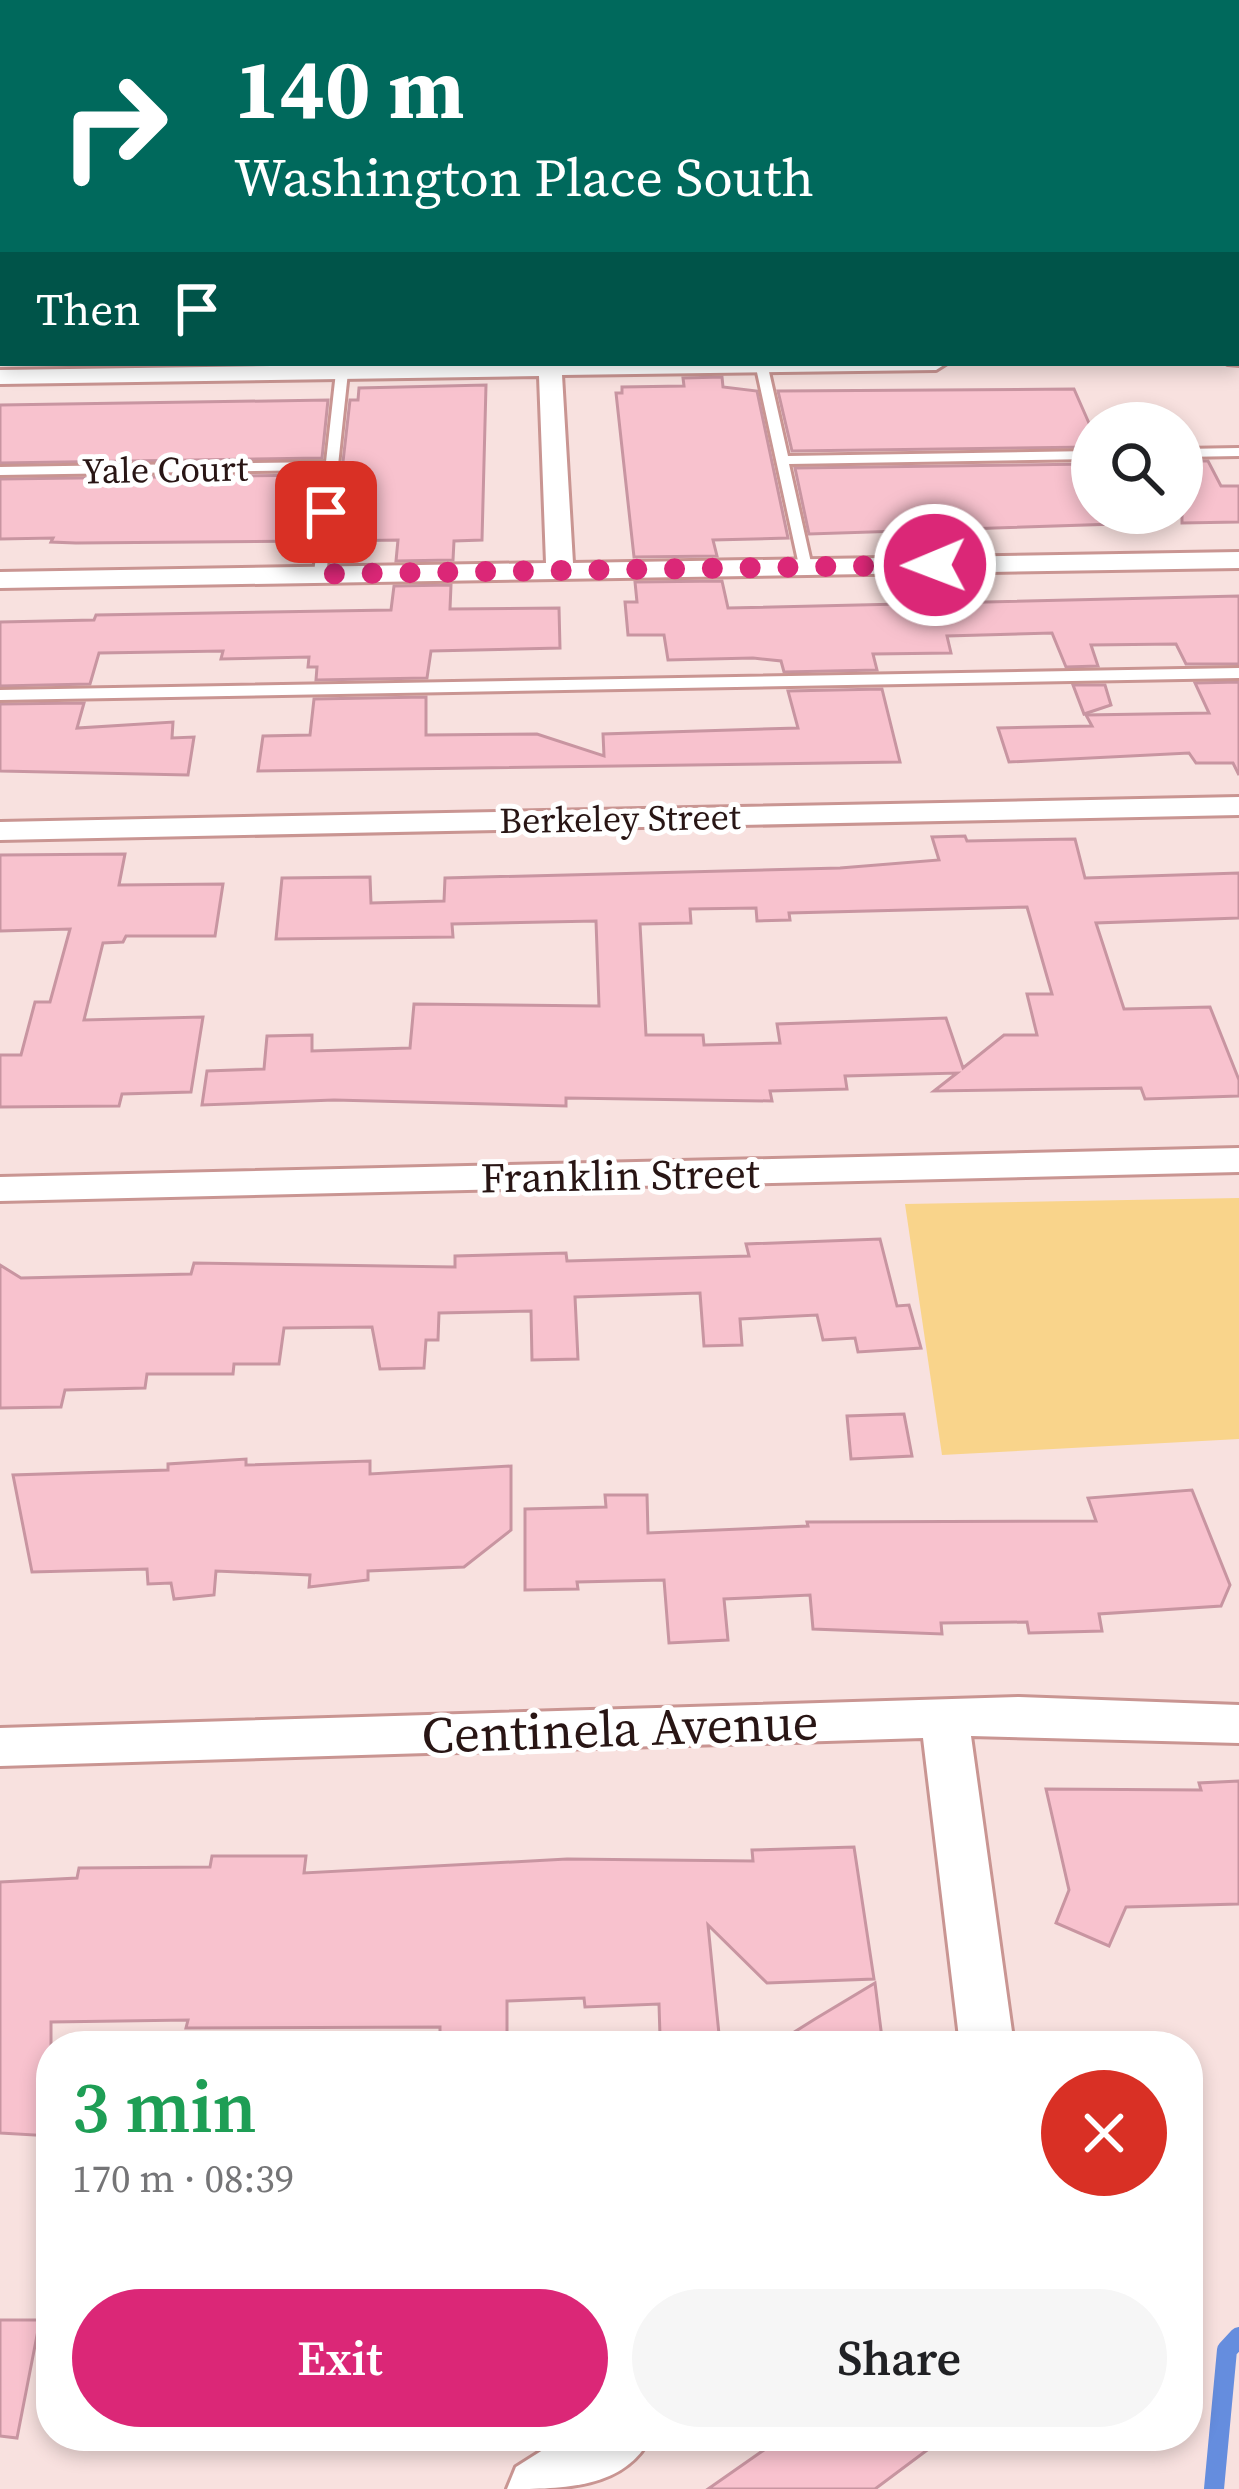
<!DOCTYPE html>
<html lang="en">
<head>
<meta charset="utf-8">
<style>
	:root { --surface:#fff; --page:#f6f6f6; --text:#202124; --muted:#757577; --accent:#db2777 }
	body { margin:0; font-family:"Source Serif 4",serif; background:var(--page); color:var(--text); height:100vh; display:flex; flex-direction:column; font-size:45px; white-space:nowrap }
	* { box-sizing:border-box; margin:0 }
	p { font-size:39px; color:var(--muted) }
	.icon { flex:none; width:66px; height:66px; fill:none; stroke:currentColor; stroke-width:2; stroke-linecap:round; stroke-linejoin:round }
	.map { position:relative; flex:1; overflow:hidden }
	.drawer { position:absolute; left:36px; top:2031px; width:1167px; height:420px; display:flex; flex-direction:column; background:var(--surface); border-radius:48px; box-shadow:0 6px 18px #0003 }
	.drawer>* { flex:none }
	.hud { position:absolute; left:0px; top:0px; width:1239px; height:366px; box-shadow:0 6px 18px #0003; background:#00695c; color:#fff; overflow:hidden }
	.fabs { position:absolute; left:1071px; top:402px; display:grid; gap:24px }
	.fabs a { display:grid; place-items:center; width:132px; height:132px; border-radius:50%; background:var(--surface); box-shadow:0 6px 18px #0003; font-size:60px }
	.pin { position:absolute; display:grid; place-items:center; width:102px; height:102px; color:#fff; margin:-51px; border-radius:24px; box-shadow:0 6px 18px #0006 }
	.me { position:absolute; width:132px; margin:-66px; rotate:269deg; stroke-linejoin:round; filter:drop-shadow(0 0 9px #0008) }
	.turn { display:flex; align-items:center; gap:42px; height:252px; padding:0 36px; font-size:54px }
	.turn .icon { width:156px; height:156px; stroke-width:2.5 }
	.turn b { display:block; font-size:84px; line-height:102px }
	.then { display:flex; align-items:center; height:114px; padding:0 36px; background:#0003; gap:24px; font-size:45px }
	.round { display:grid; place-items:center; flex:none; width:126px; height:126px; border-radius:63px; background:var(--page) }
	.head { display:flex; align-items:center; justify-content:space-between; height:204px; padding:0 36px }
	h1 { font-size:72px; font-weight:600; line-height:90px; color:#1e9e55 }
	.primary-button { display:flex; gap:24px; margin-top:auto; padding:24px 36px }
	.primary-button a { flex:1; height:138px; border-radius:72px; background:var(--accent); color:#fff; font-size:48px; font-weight:600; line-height:138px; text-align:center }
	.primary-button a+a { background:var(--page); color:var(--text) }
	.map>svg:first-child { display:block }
	.green { fill:#f9d48b }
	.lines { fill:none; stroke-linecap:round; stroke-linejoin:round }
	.stream { stroke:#658dde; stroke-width:20 }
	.building { fill:#f8c2ce; stroke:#c895a1; stroke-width:3; fill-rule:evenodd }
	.service-casing { stroke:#c99592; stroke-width:6 }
	.minor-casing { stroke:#c99592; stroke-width:6 }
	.tertiary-casing { stroke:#c99592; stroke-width:6 }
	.service { fill:#fff; fill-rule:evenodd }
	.minor { fill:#fff; fill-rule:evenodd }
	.tertiary { fill:#fff; fill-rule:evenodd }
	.route { stroke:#db2777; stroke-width:21; stroke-dasharray:0 37.8 }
	.labels { text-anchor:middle; stroke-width:10; stroke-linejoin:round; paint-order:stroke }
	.far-street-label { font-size:36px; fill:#281514; stroke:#fff }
	.street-label { font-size:42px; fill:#281514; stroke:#fff }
	.near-street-label { font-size:51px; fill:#281514; stroke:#fff }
</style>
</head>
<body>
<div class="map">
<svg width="1239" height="2489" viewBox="0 0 1239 2489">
	<rect width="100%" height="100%" fill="#f8e1df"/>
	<!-- green -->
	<polygon class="green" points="1239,1198 1239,1439 942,1455 905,1204"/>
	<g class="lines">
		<!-- stream -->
		<polyline class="stream" points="1214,2489 1227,2350 1239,2337"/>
	</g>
	<!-- building -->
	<g class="building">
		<polygon points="722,377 723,387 757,391 788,538 713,540 717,556 634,557 616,393 622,393 622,387 684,386 683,378"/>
		<polygon points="486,385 482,540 454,541 453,560 396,561 398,540 334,541 350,400 358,400 359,388"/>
		<polygon points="1074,389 1092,430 1092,447 792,451 778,391"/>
		<polygon points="328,400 322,458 0,463 0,405"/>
		<polygon points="1182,461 1208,461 1221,486 1239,486 1239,522 1182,523"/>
		<polygon points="1092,464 1092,513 1110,513 1115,524 809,534 795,468"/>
		<polygon points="320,475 313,541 76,543 51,542 53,538 0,539 0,479"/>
		<polygon points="722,581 728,608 1239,596 1239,664 1186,664 1176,644 1091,645 1098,666 1066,667 1052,633 947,636 951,653 873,654 877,670 784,672 781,661 753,658 668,660 664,635 628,635 625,602 637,602 635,582"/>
		<polygon points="451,585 450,609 559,608 560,648 431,651 427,678 316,680 317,667 308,667 309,657 221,659 223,651 99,653 90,684 0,686 0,622 94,620 96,615 391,610 394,586"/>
		<polygon points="1239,682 1239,775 1233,763 1196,763 1189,753 1009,762 998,728 1092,726 1086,715 1209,713 1195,683"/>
		<polygon points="1073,685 1105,685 1111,705 1084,714"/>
		<polygon points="882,689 900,762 258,771 263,736 310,735 314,699 426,697 426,735 537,734 604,756 603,734 798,728 788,691"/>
		<polygon points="84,703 77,728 173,722 172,738 194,737 188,775 0,771 0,704"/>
		<path d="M 965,836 L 967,841 L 1075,839 L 1085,878 L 1239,873 L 1239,918 L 1096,923 L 1124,1009 L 1210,1007 L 1239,1080 L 1239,1096 L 1145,1099 L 1141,1088 L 934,1091 L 957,1073 L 845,1076 L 847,1089 L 770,1091 L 772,1101 L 566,1098 L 566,1106 L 334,1100 L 202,1105 L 207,1071 L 264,1069 L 267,1036 L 312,1035 L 312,1051 L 410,1048 L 414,1004 L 599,1006 L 596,921 L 452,924 L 453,937 L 276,939 L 282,878 L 370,877 L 371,903 L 444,901 L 445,878 L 840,868 L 939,860 L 932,837 ZM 1027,907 L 1052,994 L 1027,994 L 1037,1035 L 1004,1035 L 963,1068 L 946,1018 L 777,1024 L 780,1043 L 704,1045 L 703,1035 L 646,1035 L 640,924 L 691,923 L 690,909 L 756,908 L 757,921 L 790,920 L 789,913 Z"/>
		<polygon points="125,854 119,885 223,884 215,936 126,936 123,942 103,943 84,1020 203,1017 191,1092 122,1094 119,1106 0,1107 0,1055 21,1055 35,1002 50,1002 70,929 0,931 0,855"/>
		<polygon points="880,1239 897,1306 909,1305 921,1348 858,1352 855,1338 823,1340 817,1315 740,1319 742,1345 704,1346 700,1293 575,1297 578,1359 532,1360 531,1311 439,1313 438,1340 426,1340 424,1368 380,1369 372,1327 284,1328 279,1364 234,1364 233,1374 147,1374 145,1388 65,1390 61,1407 0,1408 0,1265 21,1278 191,1274 194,1263 455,1267 455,1256 566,1253 567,1261 749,1256 746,1244"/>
		<polygon points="904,1414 912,1456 851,1459 847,1416"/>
		<polygon points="246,1459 246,1465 370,1461 370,1474 511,1466 511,1530 464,1567 368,1571 368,1580 309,1587 310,1575 216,1571 214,1595 174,1599 171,1583 148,1584 147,1569 32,1572 13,1475 168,1470 168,1464"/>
		<polygon points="1192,1490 1230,1585 1221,1606 1099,1614 1102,1631 1029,1633 1027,1622 941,1623 942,1634 813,1629 810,1595 724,1599 728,1640 669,1643 664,1580 577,1582 578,1589 525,1590 525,1509 606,1507 605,1495 647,1495 648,1533 808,1526 807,1522 1096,1521 1088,1498"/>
		<polygon points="1239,1781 1239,1904 1126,1907 1109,1946 1056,1923 1069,1890 1046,1789 1201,1790 1199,1783"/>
		<polygon points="854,1847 874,1979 767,1983 708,1925 719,2034 660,2036 659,2004 585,2007 584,1998 507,2001 507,2046 440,2046 440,2027 186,2028 188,2020 51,2022 51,2136 0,2133 0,1882 77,1878 79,1868 210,1867 212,1856 306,1856 304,1873 567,1859 753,1861 752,1850"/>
		<polygon points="875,1983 883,2046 772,2046 815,2019"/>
		<polygon points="0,2320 40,2320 17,2438 0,2436"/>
		<polygon points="784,2436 946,2436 875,2489 708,2489"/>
	</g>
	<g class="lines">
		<defs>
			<g id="service">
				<rect x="1236" y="41" width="3" height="6"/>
				<rect x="0" y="54" width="3" height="6"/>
				<rect x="1236" y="146" width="3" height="6"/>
				<rect x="0" y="159" width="3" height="6"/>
				<rect x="1236" y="278" width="3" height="6"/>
				<rect x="0" y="293" width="3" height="6"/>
				<polygon points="337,363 349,363 326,577 314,574 325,470 0,475 0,467 326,462"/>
				<polygon points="755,363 767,363 788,456 1092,451 1092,459 789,464 812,567 800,570"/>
				<polygon points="1239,448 1239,456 1182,457 1182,449"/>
				<polygon points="1239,668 1239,678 0,700 0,690"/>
			</g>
			<g id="minor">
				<rect x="1236" y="88" width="3" height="10"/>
				<rect x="0" y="102" width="3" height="10"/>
				<rect x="1236" y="204" width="3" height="12"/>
				<rect x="0" y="219" width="3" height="12"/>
				<polygon points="1239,351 1239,365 1228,364 1236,363"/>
				<polygon points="480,363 947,363 936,370 562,375 573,563 1239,552 1239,568 0,588 0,572 546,563 539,376 0,384 0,370"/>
				<polygon points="1239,797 1239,815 0,840 0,822"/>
				<polygon points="1239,1148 1239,1172 0,1201 0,1177"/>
				<polygon points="1019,1697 1239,1705 1239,1743 971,1736 1014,2046 960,2046 923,1738 0,1766 0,1728"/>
				<path d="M 565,2436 L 651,2436 C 626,2489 562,2489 507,2489 L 516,2467 Z"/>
			</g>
			<g id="tertiary">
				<polygon points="504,0 533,0 502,3"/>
				<polygon points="547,0 615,0 617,3 546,3"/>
				<polygon points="831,0 1128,0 829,3"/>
				<rect x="0" y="6" width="3" height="12"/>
			</g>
		</defs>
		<!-- service casing -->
		<use href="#service" class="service-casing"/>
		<!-- minor casing -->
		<use href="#minor" class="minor-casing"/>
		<!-- tertiary casing -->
		<use href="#tertiary" class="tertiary-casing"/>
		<!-- service -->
		<use href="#service" class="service"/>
		<!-- minor -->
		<use href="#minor" class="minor"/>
		<!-- tertiary -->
		<use href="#tertiary" class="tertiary"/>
	</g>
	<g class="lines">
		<!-- route -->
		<polyline class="route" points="326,512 321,574 935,565"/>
	</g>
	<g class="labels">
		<!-- far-street labels -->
		<g class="far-street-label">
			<text transform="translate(165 469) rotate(-1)" y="13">Yale Court</text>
			<text transform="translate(620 818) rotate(-1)" y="13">Berkeley Street</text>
		</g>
		<!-- street labels -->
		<g class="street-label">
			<text transform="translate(620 1175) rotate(-1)" y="15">Franklin Street</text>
		</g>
		<!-- near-street labels -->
		<g class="near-street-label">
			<text transform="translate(620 1728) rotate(-2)" y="18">Centinela Avenue</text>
		</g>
	</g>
</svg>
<div class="fabs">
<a><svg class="icon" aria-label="search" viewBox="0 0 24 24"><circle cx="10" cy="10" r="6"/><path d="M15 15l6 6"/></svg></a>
</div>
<div class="pin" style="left:326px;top:512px;background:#d93025"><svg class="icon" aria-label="arrive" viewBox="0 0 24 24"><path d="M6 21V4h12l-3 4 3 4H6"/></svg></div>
<svg class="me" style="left:935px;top:565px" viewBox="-20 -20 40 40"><circle r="17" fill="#db2777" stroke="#fff" stroke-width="3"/><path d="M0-11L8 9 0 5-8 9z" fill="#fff"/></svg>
<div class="hud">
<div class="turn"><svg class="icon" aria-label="right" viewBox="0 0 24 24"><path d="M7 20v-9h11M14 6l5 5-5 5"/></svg><div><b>140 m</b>Washington Place South</div></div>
<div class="then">Then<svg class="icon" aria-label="arrive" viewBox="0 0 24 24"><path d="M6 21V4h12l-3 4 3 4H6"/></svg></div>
</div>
<section class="drawer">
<div class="head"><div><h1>3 min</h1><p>170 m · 08:39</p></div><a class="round" style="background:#d93025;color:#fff"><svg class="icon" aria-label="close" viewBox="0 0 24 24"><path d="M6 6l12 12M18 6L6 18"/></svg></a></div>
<div class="primary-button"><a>Exit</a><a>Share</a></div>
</section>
</div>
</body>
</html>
